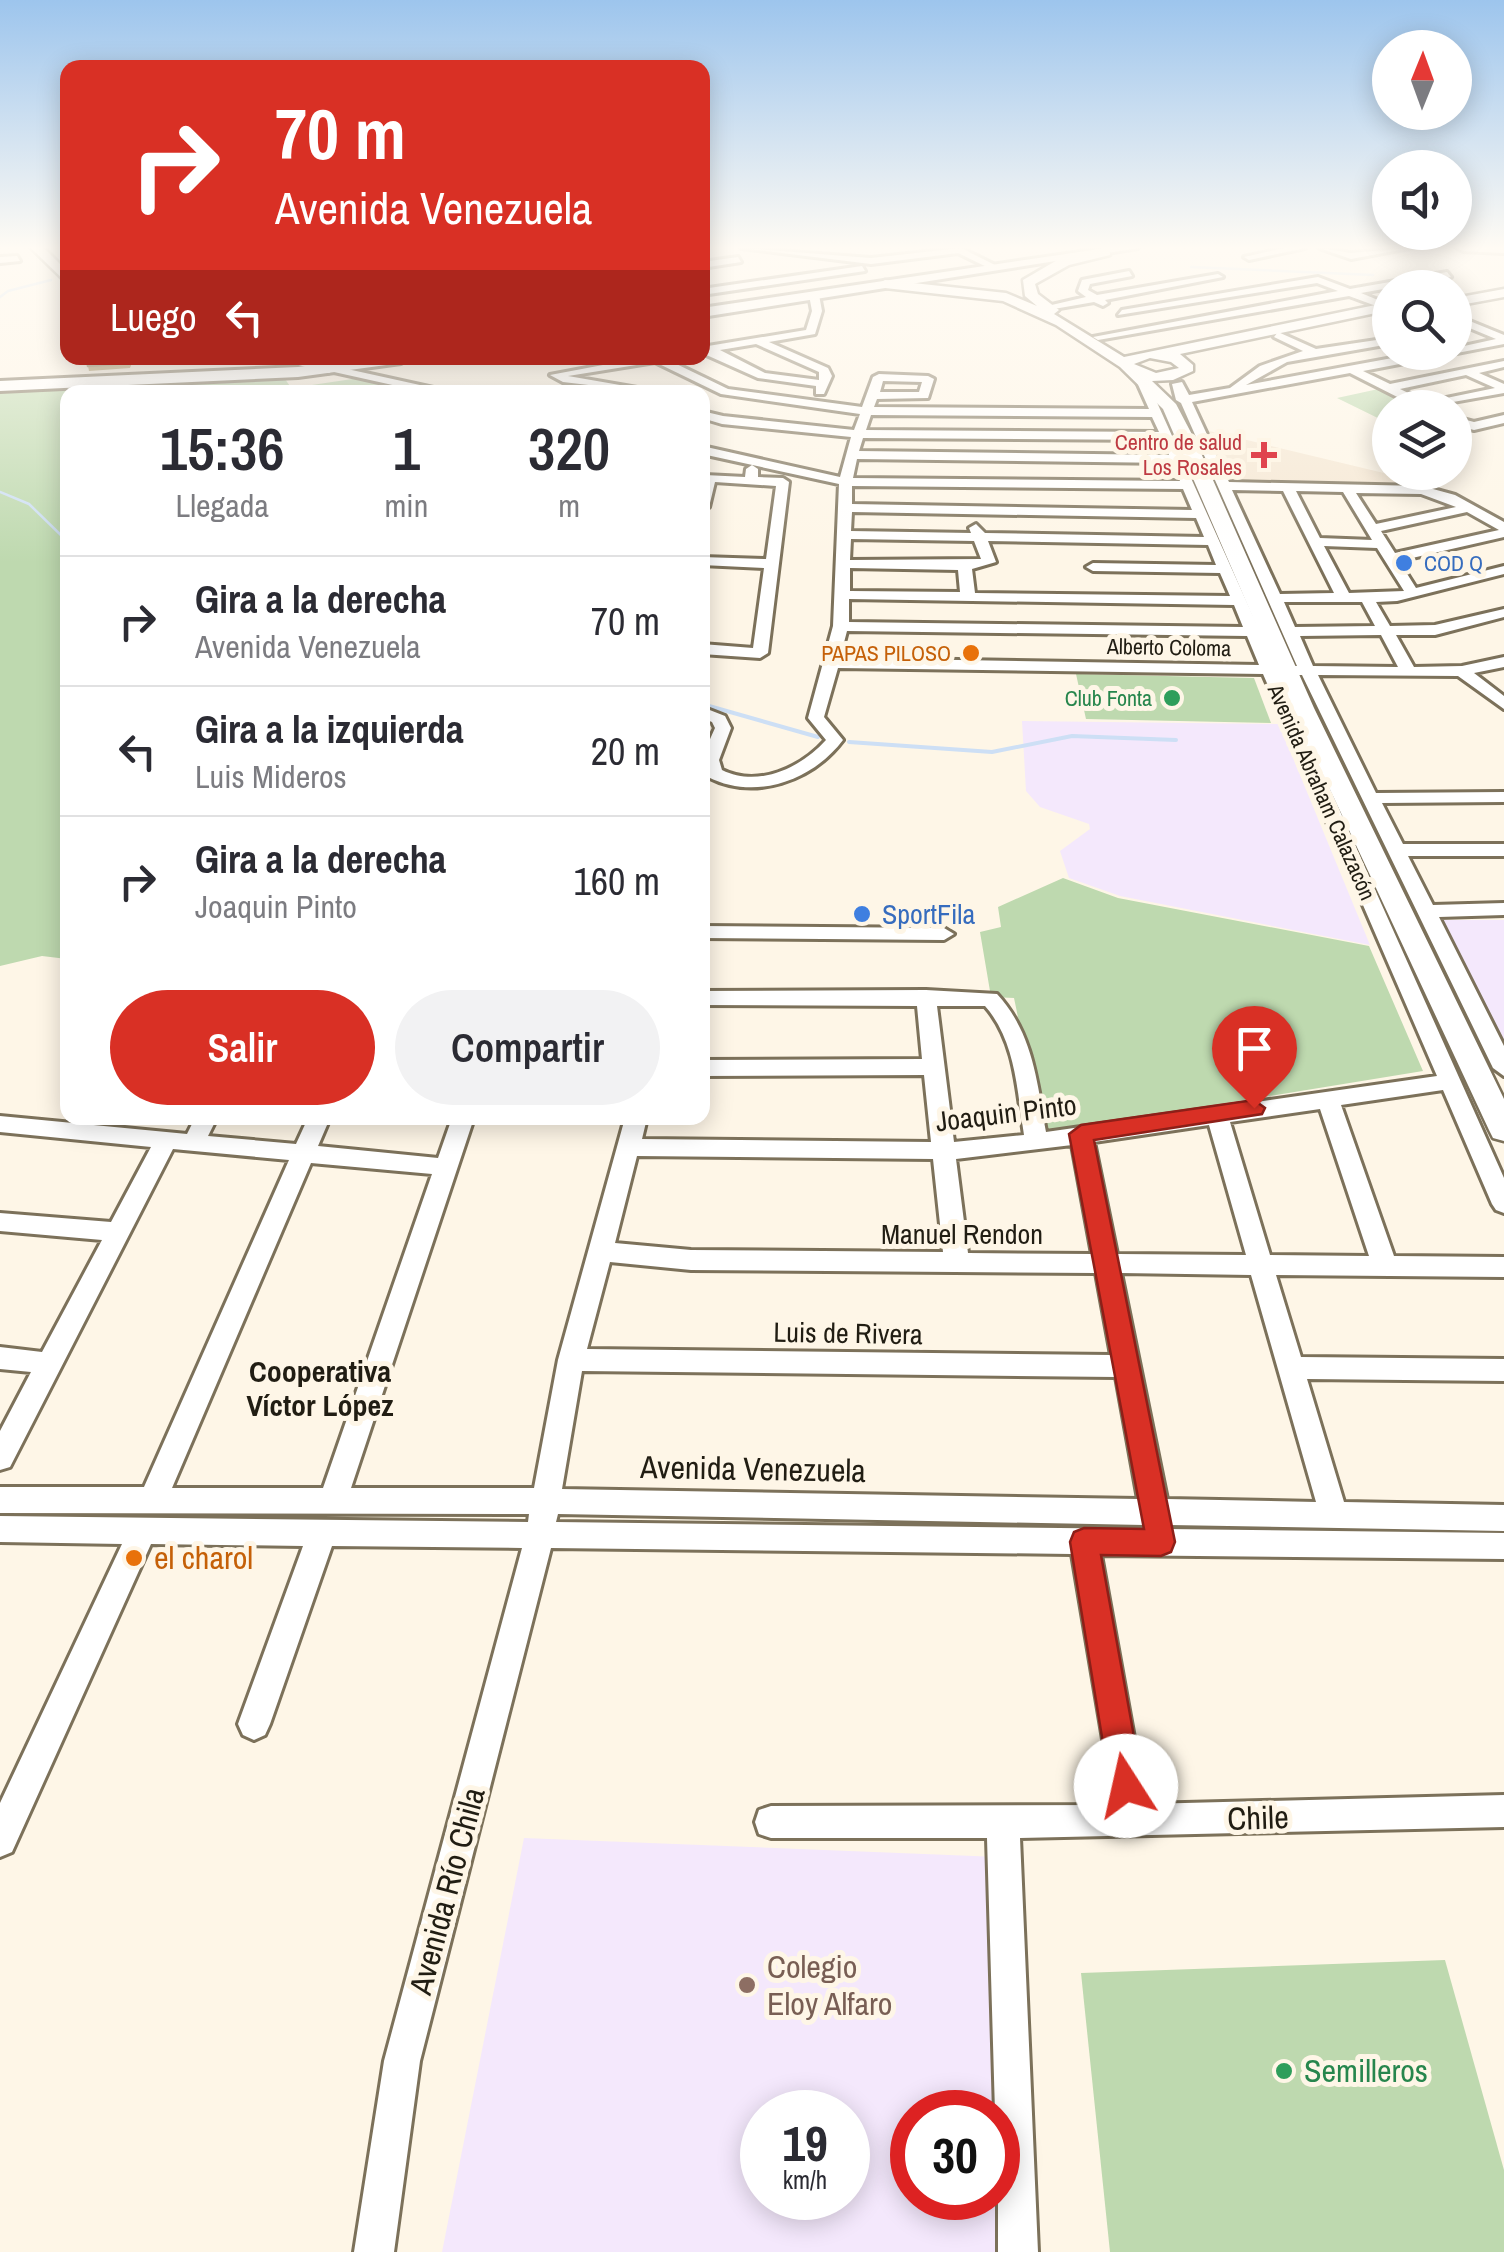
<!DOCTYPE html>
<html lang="es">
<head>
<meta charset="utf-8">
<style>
	:root { --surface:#fff; --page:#f2f2f3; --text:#2b2b33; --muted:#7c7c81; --line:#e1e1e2; --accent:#d93025 }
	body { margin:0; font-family:"Archivo Narrow",sans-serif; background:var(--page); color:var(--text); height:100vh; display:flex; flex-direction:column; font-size:38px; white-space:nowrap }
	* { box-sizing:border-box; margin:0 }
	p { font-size:32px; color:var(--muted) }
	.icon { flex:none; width:55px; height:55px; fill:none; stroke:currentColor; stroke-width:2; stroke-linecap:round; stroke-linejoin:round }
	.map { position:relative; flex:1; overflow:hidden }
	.details { position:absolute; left:60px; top:385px; width:650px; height:740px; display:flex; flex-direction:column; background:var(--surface); border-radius:20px; box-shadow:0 5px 25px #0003 }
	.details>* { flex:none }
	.hud { position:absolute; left:60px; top:60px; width:650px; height:305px; border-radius:20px; box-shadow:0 5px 25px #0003; background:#d93025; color:#fff; overflow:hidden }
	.needle { width:65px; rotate:1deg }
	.controls { position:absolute; left:1372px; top:30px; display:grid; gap:20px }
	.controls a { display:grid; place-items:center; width:100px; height:100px; border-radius:50%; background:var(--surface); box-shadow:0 5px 25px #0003; font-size:50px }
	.speed { position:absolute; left:740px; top:2090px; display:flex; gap:20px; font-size:50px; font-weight:700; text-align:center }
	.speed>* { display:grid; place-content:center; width:130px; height:130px; border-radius:50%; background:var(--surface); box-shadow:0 5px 25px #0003; line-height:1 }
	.speed small { font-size:25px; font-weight:400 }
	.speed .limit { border:15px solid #d22; background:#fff; color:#111 }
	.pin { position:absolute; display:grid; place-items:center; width:85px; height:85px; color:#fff; margin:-102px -42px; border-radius:50% 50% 50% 0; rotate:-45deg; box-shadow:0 0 10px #0007 }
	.pin .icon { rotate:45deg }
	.me { position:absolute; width:110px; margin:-55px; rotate:350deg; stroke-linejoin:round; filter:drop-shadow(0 0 8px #0008) }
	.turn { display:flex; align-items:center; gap:35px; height:210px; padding:0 50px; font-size:45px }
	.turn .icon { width:130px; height:130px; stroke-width:2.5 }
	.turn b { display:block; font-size:70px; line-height:85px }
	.then { display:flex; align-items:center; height:95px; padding:0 50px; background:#0003; gap:20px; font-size:38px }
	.eta { display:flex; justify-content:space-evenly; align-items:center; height:170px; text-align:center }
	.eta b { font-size:60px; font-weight:600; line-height:70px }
	.cta { display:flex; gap:20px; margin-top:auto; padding:20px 50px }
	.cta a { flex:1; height:115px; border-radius:60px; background:var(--accent); color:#fff; font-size:40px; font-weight:600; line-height:115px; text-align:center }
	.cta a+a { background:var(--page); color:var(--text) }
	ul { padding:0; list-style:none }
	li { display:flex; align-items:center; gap:30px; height:130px; padding:0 50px; border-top:2px solid var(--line) }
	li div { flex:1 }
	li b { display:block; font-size:38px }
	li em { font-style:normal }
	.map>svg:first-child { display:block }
	.education { fill:#f4e8fc; fill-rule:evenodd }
	.medical { fill:#f5e7d3 }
	.green { fill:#bed9af }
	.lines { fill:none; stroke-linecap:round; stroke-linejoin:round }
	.stream-far1 { stroke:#cddff5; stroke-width:2.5 }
	.stream { stroke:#cddff5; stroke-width:4 }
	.minor-casing { stroke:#7c715a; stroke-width:6 }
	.major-casing { stroke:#7c715a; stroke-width:5 }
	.highway-casing { stroke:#7c715a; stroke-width:6 }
	.minor { fill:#fff; fill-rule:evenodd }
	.major { fill:#fff; fill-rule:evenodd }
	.highway { fill:#fff; fill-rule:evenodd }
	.wall { fill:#b79d65 }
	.building { fill:#d5b775; stroke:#958052; stroke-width:2.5 }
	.route { fill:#d93025; stroke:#8d1f18; stroke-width:2.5 }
	.health-dot { fill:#e0444e; stroke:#fef6e7; stroke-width:4 }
	.shop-dot { fill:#3f7fe0; stroke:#fef6e7; stroke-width:4 }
	.food-dot { fill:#e8710a; stroke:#fef6e7; stroke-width:4 }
	.leisure-dot { fill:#2e9e5b; stroke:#fef6e7; stroke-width:4 }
	.education-dot { fill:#8d6e63; stroke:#fef6e7; stroke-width:4 }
	.labels { text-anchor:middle; stroke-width:10; stroke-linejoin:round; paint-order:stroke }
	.far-health-label { font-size:22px; fill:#be3a42; stroke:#fef6e7; text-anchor:end }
	.far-shop-label { font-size:22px; fill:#366cbe; stroke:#fef6e7; text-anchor:start }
	.far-street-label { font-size:22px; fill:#211d13; stroke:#fef6e7 }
	.far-food-label { font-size:22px; fill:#c56008; stroke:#fef6e7; text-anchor:end }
	.far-leisure-label { font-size:22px; fill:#27864d; stroke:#fef6e7; text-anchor:end }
	.shop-label { font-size:28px; fill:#366cbe; stroke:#fef6e7; text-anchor:start }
	.street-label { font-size:28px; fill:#211d13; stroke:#fef6e7 }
	.neighbourhood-label { font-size:30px; font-weight:bold; fill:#211d13; stroke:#fef6e7 }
	.near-street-label { font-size:32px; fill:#211d13; stroke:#fef6e7 }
	.near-food-label { font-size:32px; fill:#c56008; stroke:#fef6e7; text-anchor:start }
	.near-education-label { font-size:32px; fill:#785e54; stroke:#fef6e7; text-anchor:start }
	.near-leisure-label { font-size:32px; fill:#27864d; stroke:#fef6e7; text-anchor:start }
</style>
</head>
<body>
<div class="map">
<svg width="1504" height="2252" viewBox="0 0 1504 2252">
	<rect width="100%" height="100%" fill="#fef6e7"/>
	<!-- education -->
	<g class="education">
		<polygon points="1022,721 1279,724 1370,945 1120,896 1069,878 1060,851 1090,829 1089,824 1040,807 1026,791"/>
		<polygon points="1438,920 1504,920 1504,1051"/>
		<path d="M 524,1838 L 999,1857 L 1001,2252 L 442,2252 ZM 762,2112 L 848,2112 L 848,2198 L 762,2198 ZM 912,2112 L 998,2112 L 998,2198 L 912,2198 Z"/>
	</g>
	<!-- medical -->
	<polygon class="medical" points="1205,430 1413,480 1415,486 1233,483"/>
	<!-- green -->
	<g class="green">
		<polygon points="359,378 423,392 307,392 312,385"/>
		<polygon points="285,379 294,392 68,392 67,959 42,956 0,966 0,390"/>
		<polygon points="1383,388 1423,407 1390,408 1390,424 1337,398"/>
		<polygon points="1076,674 1254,678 1271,723 1086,719"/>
		<polygon points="1063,878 1118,898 1369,946 1423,1071 1042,1133 1014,998 991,997 980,932 1001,927 998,907"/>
		<polygon points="1445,1960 1504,2170 1504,2252 1110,2252 1081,1973"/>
	</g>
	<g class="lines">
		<!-- stream-far1 -->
		<g class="stream-far1">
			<polyline points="1191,267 1373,275"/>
			<polyline points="0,297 8,291 51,280"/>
			<polyline points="0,492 29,504 68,542"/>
		</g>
		<!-- stream -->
		<g class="stream">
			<polyline points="702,704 818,737"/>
			<polyline points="849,742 992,752 1072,736 1176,740"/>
		</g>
		<defs>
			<g id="minor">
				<polygon points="741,248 871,258 961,248 1001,268 993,270 958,253 871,264"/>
				<polygon points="1285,248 1305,248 1249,260 1244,257"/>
				<polygon points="1319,248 1351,253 1410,248 1351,259"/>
				<polygon points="1458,248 1504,248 1504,253 1463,251"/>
				<polygon points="17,256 20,261 0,263 0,257"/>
				<polygon points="738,257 741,262 702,268 702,262"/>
				<polygon points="862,266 865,271 702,295 702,289"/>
				<polygon points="1129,271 1132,276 1090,284 1088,290 1097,295 1218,274 1223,277 1105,300 1108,303 1103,306 1094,302 1048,310 1043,307 1086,297 1078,291 1082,280"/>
				<polygon points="1447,272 1451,277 1361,293 1390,305 1387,310 1349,296 1098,340 1093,337 1338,291 1317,283 1118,315 1122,310 1318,277 1350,289"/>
				<path d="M 814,292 L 819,295 L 822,311 L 815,334 L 769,342 L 828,368 L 832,376 L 824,394 L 816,394 L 816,386 L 758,378 L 702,353 L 702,347 L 806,330 L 812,311 L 809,295 ZM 756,344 L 819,372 L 819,380 L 765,373 L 720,350 Z"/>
				<path d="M 1455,315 L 1504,335 L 1504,344 L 1363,371 L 1390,384 L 1504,361 L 1504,367 L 1479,373 L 1504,384 L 1504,393 L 1419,408 L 1350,373 L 1192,402 L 1229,482 L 1422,486 L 1455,495 L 1504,522 L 1504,537 L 1399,561 L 1416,588 L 1504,566 L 1504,574 L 1397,601 L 1376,602 L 1390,626 L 1435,625 L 1504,609 L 1504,617 L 1435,635 L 1396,635 L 1414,667 L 1462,666 L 1504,657 L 1504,667 L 1474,673 L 1504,696 L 1504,709 L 1458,676 L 1318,675 L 1376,793 L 1504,792 L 1504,802 L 1382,803 L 1403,844 L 1504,844 L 1504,856 L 1408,856 L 1433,905 L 1504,903 L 1504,915 L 1439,917 L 1504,1046 L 1504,1076 L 1493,1068 L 1302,675 L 1279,675 L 1504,1178 L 1504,1213 L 1496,1210 L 1492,1204 L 1443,1090 L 1341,1105 L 1394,1256 L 1504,1257 L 1504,1277 L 1276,1275 L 1301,1357 L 1504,1359 L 1504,1381 L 1307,1379 L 1344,1502 L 1504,1505 L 1504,1531 L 1170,1525 L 1168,1529 L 1504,1533 L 1504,1559 L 1101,1555 L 1146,1804 L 1504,1795 L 1504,1827 L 1020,1838 L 1038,2252 L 998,2252 L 998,2112 L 995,2112 L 987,1838 L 771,1838 L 759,1834 L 755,1822 L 759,1810 L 771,1806 L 1114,1805 L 1072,1554 L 551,1548 L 420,2061 L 394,2252 L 354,2252 L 384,2061 L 522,1548 L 332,1546 L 270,1724 L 265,1735 L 254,1740 L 243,1735 L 238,1724 L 303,1546 L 151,1544 L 12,1852 L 0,1857 L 0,1803 L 122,1544 L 0,1542 L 0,1516 L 528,1522 L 529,1514 L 0,1513 L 0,1487 L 144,1487 L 289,1160 L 173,1149 L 10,1467 L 0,1470 L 0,1431 L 31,1372 L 0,1369 L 0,1347 L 42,1352 L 102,1240 L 0,1231 L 0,1213 L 111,1222 L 151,1147 L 0,1132 L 0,1116 L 187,1134 L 195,1118 L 217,1118 L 208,1136 L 296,1144 L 308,1118 L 330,1118 L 318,1146 L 438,1158 L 452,1118 L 474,1118 L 351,1488 L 534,1488 L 558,1360 L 625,1118 L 647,1118 L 642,1139 L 931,1142 L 924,1075 L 702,1076 L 702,1060 L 922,1059 L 917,1006 L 702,1005 L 702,991 L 926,990 L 997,994 C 1033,1033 1037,1082 1046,1132 L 1437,1076 L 1263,674 L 838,668 L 824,717 L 843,740 C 812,781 755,801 708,777 L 702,757 L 715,728 L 712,722 L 702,718 L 702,707 L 725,716 L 731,728 L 719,760 L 722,770 C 758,788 801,768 826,740 L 808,718 L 833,626 L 839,484 L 702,454 L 702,446 L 840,477 L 851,437 L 722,424 L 702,418 L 702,411 L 723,416 L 854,430 L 860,414 L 721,394 L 655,362 L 568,376 L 643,389 L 648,392 L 563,382 L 550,375 L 640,358 L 664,358 L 728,389 L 862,407 L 873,377 L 879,374 L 928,376 L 934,379 L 928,398 L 877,399 L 874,407 L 1149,409 L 1136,380 L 1146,378 L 1275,665 L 1297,666 L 1181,403 L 1176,400 L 1172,384 L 1182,382 L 1189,395 L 1230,388 L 1260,366 L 1303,351 L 1274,337 L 1278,332 L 1316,349 L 1390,338 L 1390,344 L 1287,362 L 1246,385 L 1425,352 L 1455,352 L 1455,348 L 1496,339 L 1455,322 ZM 1466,375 L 1495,388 L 1427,402 L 1400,389 ZM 883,381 L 922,382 L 919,392 L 880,392 ZM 871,415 L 1152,417 L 1159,432 L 866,430 ZM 863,438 L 1162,440 L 1169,455 L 859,451 ZM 857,459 L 1172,463 L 1180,481 L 853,478 ZM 852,486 L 1183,489 L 1192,510 L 852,504 ZM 1232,490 L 1283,491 L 1334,593 L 1280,594 ZM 1296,491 L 1343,492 L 1372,540 L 1320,538 ZM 1356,493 L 1421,494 L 1456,507 L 1376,524 ZM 852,512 L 1196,518 L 1204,537 L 985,533 L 976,524 L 969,528 L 971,533 L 851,531 ZM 1467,512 L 1499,530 L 1395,553 L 1381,531 ZM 851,539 L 974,541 L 981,559 L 850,560 ZM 988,541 L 1208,545 L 1216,565 L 1093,563 L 1086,567 L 1093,571 L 1220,573 L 1230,596 L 975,593 L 972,569 L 996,562 ZM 1324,546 L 1377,548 L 1404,591 L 1349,593 ZM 850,568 L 958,570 L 960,592 L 850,591 ZM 849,599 L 1234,605 L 1243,627 L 849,622 ZM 1284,602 L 1362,602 L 1375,626 L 1295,627 ZM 847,631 L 1247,636 L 1259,665 L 840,658 ZM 1381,635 L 1398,667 L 1313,666 L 1300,636 ZM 937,1006 L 985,1006 C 1016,1041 1017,1091 1024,1135 L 954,1142 ZM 1320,1109 L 1369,1256 L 1270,1255 L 1230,1122 ZM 1209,1125 L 1246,1255 L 1117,1254 L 1094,1142 ZM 1072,1145 L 1092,1254 L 968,1253 L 956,1159 ZM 637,1156 L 933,1159 L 943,1252 L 691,1250 L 615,1243 ZM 311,1163 L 432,1174 L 323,1488 L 172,1488 ZM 610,1262 L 691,1270 L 1096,1273 L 1111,1355 L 587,1349 ZM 1121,1273 L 1251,1275 L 1316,1502 L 1167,1499 ZM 582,1371 L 1116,1377 L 1138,1499 L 562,1489 ZM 558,1514 L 1144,1525 L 1146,1529 L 556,1522 Z"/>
				<polygon points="329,365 438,389 444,392 424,392 325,370"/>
				<polygon points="1504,415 1504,423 1474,430 1455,425 1455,417 1474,422"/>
				<polygon points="752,465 758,469 758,477 783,478 789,482 768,653 760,658 702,654 702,644 753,648 764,568 702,565 702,557 766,559 776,486 715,482 709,507 702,511 705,475 745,477 746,469"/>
				<polygon points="702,926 944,928 954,934 944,940 702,938"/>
			</g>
			<g id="major">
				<polygon points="31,248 44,248 68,272 68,284"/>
				<path d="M 1105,248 L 1110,249 L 1110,255 L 1069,265 L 1035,284 L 1038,294 L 1059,310 L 1054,314 L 1124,357 L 1390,302 L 1390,310 L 1180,354 L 1193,365 L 1193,371 L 1173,380 L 1152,381 L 1176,404 L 1197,444 L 1314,708 L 1504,1099 L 1504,1141 L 1493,1138 L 1489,1130 L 1292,708 L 1163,409 L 1120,367 L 1056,325 L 1003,301 L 885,288 L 878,284 L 885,280 L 1006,293 L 1037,306 L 1025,296 L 1023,280 L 1059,259 ZM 1150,358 L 1171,362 L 1179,368 L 1156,373 L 1134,364 Z"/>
				<polygon points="1504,289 1504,297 1455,306 1455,298"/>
				<polygon points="272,358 299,358 337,368 329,373"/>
			</g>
			<g id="highway">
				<polygon points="1106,248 1138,248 702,317 702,308"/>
				<polygon points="369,358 409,358 401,363 298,377 0,391 0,381 298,367"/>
			</g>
		</defs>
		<!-- minor casing -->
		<use href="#minor" class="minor-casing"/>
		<!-- major casing -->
		<use href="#major" class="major-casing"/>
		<!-- highway casing -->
		<use href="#highway" class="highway-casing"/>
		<!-- minor -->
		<use href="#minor" class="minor"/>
		<!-- major -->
		<use href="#major" class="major"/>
		<!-- highway -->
		<use href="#highway" class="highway"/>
	</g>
	<!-- wall -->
	<polygon class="wall" points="101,358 134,358 130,368 89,371 87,361"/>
	<!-- building -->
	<polygon class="building" points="101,358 131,358 128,363 88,366 87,361"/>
	<!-- sky -->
	<linearGradient id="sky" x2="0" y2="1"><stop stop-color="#9dc5ed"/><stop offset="0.44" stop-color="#fffbf4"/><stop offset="1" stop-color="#fffbf4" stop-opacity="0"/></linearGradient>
	<rect width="1504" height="563" fill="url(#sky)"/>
	<!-- route -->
	<polygon class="route" points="1254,1100 1265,1108 1262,1114 1094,1140 1175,1542 1171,1552 1161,1556 1101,1555 1143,1786 1138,1798 1126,1803 1115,1798 1110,1786 1070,1542 1074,1532 1084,1528 1144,1529 1069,1134 1081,1125"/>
	<!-- markers -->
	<path class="health-dot" d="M1259 440h10v10h10v10h-10v10h-10v-10h-10v-10h10z"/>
	<g class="shop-dot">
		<circle cx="1404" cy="563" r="10"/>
		<circle cx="862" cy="914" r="10"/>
	</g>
	<g class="food-dot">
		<circle cx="971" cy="653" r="10"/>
		<circle cx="134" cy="1558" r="10"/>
	</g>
	<g class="leisure-dot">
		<circle cx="1172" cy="698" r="10"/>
		<circle cx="1284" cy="2071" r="10"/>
	</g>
	<circle class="education-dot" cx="747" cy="1985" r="10"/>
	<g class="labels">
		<!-- far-health labels -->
		<g class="far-health-label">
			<text x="1242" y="450">Centro de salud<tspan x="1242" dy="25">Los Rosales</tspan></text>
		</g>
		<!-- far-shop labels -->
		<g class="far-shop-label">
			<text x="1424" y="571">COD Q</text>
		</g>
		<!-- far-street labels -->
		<g class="far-street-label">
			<text transform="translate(1169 647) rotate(1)" y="8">Alberto Coloma</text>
			<text transform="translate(1322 792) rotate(66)" y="8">Avenida Abraham Calazacón</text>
		</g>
		<!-- far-food labels -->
		<g class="far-food-label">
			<text x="951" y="661">PAPAS PILOSO</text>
		</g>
		<!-- far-leisure labels -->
		<g class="far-leisure-label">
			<text x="1152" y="706">Club Fonta</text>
		</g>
		<!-- shop labels -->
		<g class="shop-label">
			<text x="882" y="924">SportFila</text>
		</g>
		<!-- street labels -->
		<g class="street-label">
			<text transform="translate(1006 1113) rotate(-7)" y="10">Joaquin Pinto</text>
			<text x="962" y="1244">Manuel Rendon</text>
			<text transform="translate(848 1333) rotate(1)" y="10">Luis de Rivera</text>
		</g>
		<!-- neighbourhood labels -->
		<g class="neighbourhood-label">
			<text x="320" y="1382">Cooperativa<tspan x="320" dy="34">Víctor López</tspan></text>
		</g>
		<!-- near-street labels -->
		<g class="near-street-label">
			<text transform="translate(753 1469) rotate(1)" y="11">Avenida Venezuela</text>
			<text transform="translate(1258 1818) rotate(-2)" y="11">Chile</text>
			<text transform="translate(447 1891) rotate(-75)" y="11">Avenida Río Chila</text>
		</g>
		<!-- near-food labels -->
		<g class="near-food-label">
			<text x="154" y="1569">el charol</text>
		</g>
		<!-- near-education labels -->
		<g class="near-education-label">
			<text x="767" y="1978">Colegio<tspan x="767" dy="37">Eloy Alfaro</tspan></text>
		</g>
		<!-- near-leisure labels -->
		<g class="near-leisure-label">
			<text x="1304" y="2082">Semilleros</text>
		</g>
	</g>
</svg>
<div class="controls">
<a><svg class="needle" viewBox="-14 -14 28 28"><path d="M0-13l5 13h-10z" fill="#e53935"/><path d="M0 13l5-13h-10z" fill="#7c7c81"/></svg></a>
<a><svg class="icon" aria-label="sound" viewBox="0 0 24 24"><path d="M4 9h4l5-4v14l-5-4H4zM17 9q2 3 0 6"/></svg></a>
<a><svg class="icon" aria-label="search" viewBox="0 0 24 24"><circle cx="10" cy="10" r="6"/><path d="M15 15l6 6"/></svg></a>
<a><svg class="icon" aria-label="layers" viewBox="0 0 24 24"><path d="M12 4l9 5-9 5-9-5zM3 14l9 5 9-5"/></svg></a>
</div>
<div class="speed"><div>19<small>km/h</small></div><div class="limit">30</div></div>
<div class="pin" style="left:1254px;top:1108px;background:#d93025"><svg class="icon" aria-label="arrive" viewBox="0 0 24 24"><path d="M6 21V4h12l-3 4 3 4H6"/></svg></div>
<svg class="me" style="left:1126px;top:1786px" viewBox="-20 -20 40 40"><circle r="19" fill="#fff"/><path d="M0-13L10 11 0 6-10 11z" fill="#d93025"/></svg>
<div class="hud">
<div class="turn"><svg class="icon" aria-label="right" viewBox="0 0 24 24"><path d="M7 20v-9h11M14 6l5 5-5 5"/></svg><div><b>70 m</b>Avenida Venezuela</div></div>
<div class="then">Luego<svg class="icon" aria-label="left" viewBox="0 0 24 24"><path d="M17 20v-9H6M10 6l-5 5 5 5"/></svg></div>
</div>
<section class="details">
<div class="eta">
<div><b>15:36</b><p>Llegada</p></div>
<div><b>1</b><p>min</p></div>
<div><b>320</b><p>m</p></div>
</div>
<ul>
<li><svg class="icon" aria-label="right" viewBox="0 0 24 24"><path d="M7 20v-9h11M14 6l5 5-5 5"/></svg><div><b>Gira a la derecha</b><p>Avenida Venezuela</p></div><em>70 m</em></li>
<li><svg class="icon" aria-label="left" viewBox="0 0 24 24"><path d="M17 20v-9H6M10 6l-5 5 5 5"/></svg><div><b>Gira a la izquierda</b><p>Luis Mideros</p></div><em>20 m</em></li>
<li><svg class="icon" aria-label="right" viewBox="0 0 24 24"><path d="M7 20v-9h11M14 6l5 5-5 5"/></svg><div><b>Gira a la derecha</b><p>Joaquin Pinto</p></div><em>160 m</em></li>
</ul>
<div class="cta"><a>Salir</a><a>Compartir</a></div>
</section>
</div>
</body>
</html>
